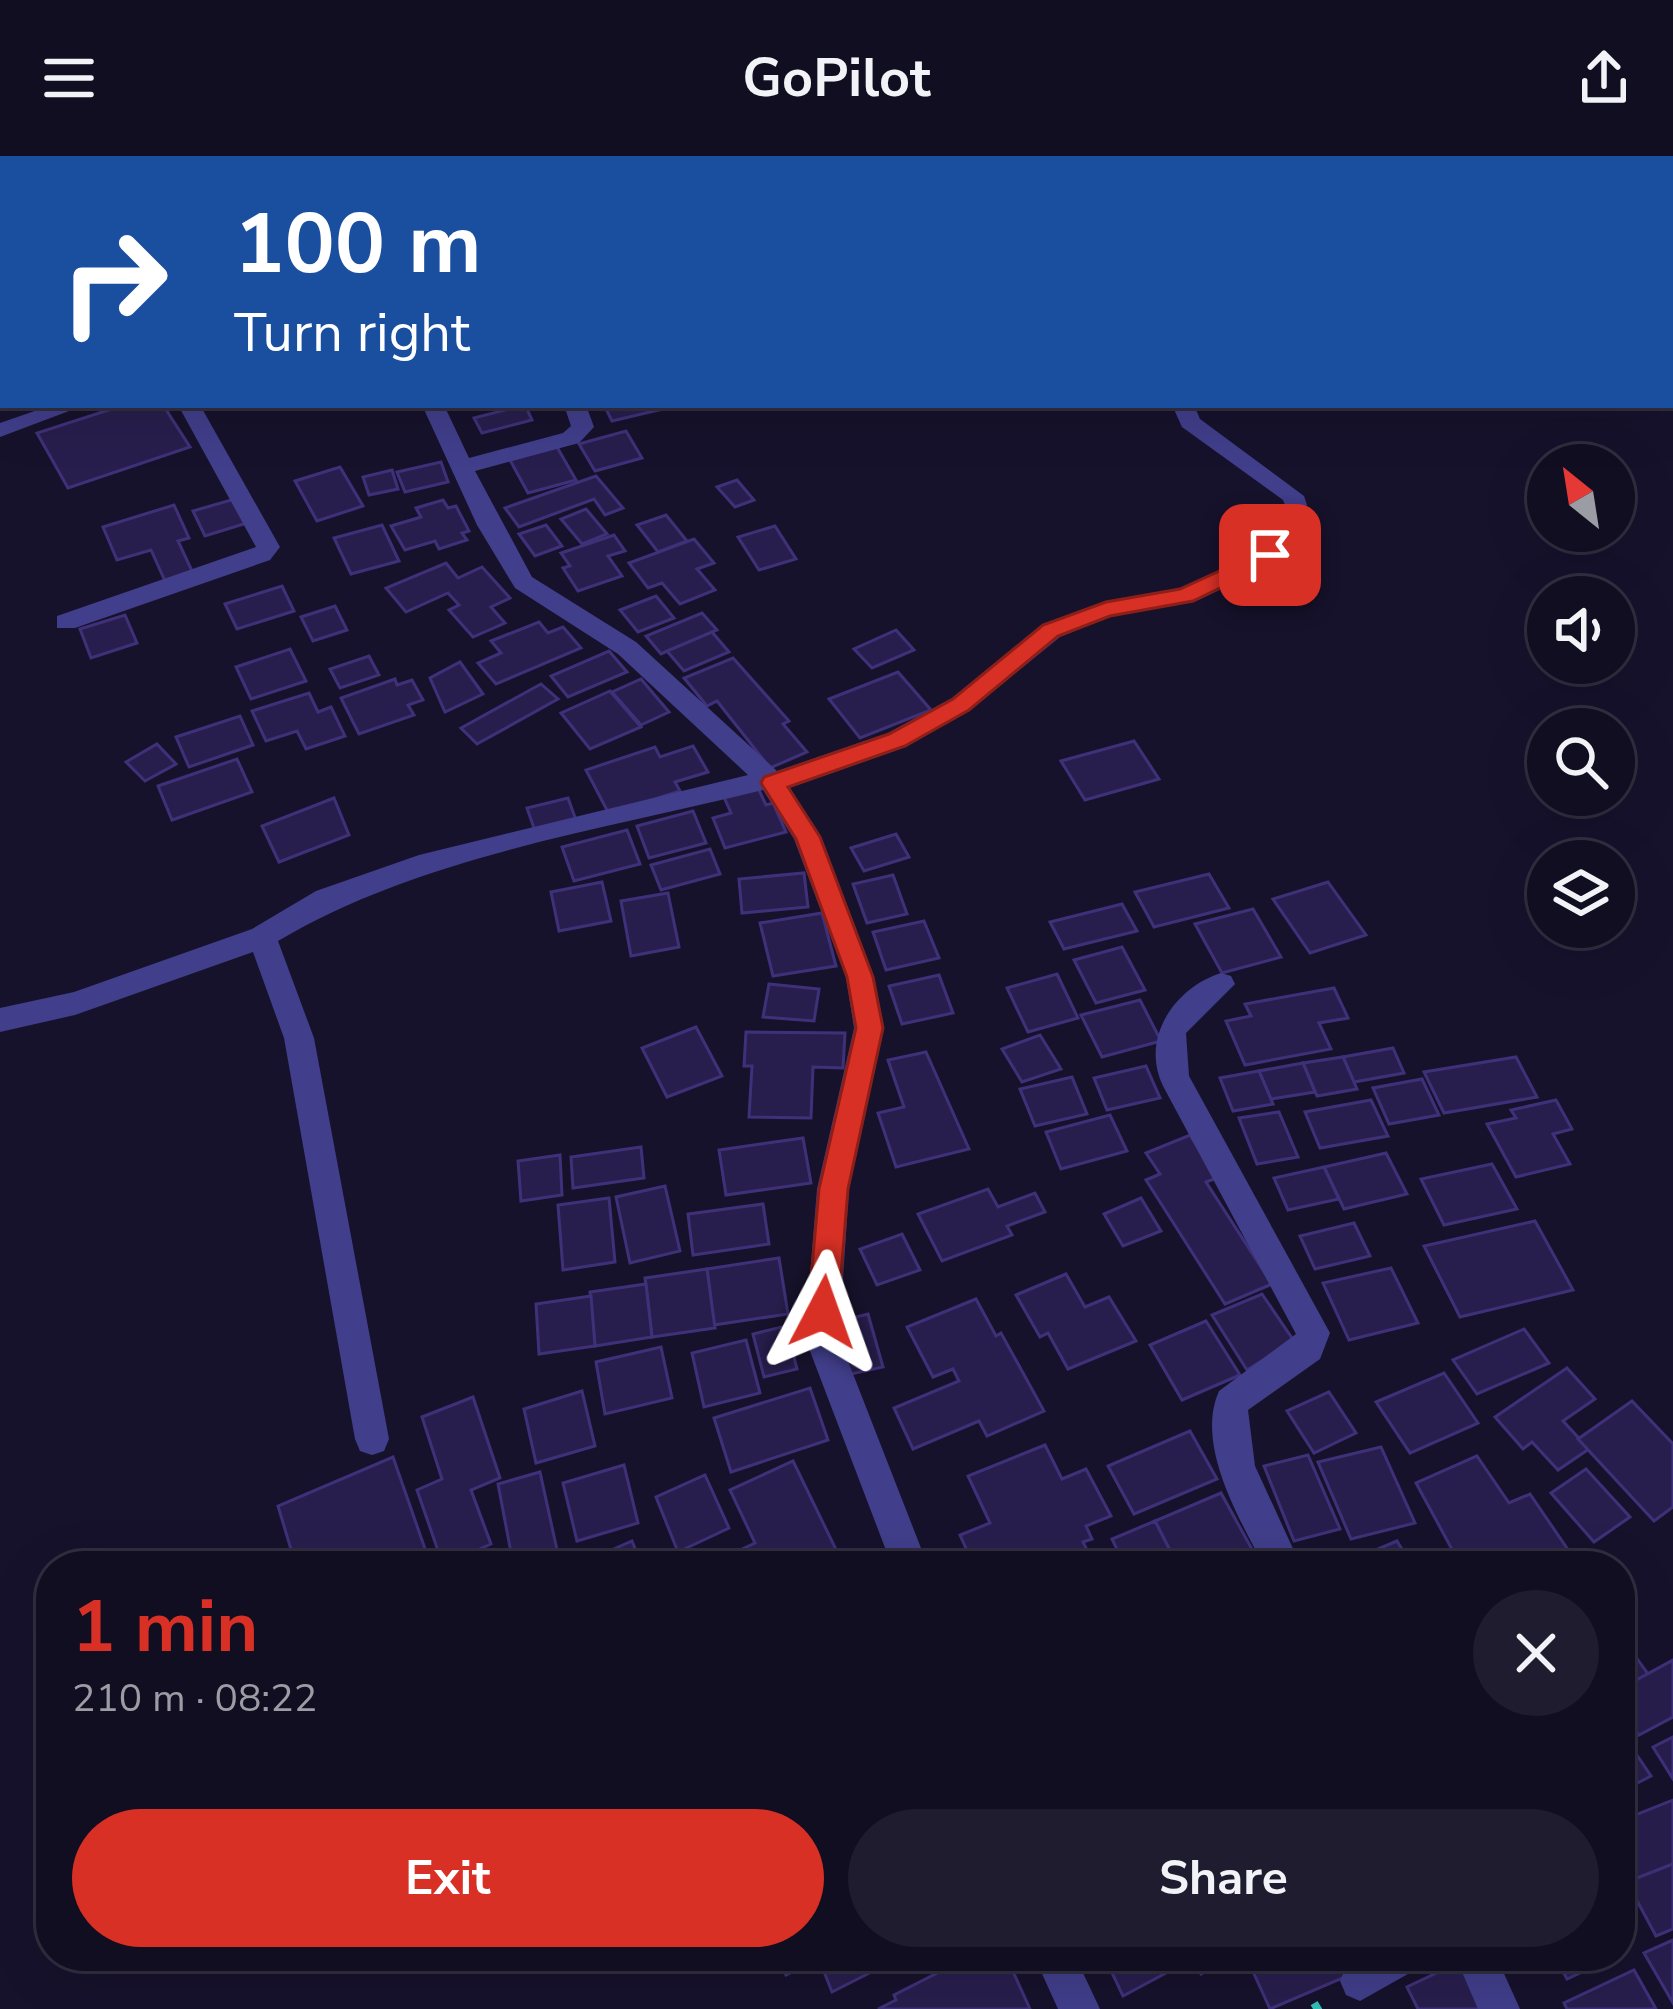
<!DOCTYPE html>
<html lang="en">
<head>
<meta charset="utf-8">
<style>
	:root { --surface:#110e21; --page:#1e1c2e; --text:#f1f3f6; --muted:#9c9ca5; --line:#302e3f; --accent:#d93025 }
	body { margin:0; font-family:"Nunito Sans",sans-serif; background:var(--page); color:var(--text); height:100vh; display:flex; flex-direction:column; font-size:45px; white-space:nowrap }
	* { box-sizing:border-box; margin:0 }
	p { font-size:39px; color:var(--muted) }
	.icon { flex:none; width:66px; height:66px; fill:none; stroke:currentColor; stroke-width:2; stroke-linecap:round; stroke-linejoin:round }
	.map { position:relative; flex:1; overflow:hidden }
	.drawer { position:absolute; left:36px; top:1395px; width:1599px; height:420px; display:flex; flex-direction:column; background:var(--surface); border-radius:48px; box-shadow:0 12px 48px #0002,0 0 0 3px var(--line) }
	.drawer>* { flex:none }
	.top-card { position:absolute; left:0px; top:0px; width:1674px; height:252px; box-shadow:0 12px 48px #0002,0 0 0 3px var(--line); background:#1a4fa0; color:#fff; overflow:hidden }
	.needle { width:78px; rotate:330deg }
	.controls { position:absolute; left:1527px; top:288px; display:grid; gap:24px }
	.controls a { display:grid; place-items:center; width:108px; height:108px; border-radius:50%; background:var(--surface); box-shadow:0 12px 48px #0002,0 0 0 3px var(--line); font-size:60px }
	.pin { position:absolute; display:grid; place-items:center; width:102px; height:102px; color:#fff; margin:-51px; border-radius:24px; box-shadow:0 6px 18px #0006 }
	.me { position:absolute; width:132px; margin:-66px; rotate:4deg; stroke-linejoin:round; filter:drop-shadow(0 0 9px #0008) }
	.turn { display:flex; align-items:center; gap:42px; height:252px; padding:0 36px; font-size:54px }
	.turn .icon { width:156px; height:156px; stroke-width:2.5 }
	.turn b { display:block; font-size:84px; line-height:102px }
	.round { display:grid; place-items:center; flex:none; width:126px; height:126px; border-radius:63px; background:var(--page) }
	.head { display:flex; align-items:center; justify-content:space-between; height:204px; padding:0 36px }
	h1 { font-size:72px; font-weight:700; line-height:90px; color:var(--accent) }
	.cta { display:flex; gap:24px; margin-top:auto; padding:24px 36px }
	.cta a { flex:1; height:138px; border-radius:72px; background:var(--accent); color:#fff; font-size:48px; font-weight:700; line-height:138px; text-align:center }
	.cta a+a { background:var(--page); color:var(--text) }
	header { display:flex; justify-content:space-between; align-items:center; height:156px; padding:0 36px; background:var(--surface); font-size:54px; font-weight:700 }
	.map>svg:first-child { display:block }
	.building { fill:#281e4d; stroke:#3f3179; stroke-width:3 }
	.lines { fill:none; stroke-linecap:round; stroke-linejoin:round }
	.path { stroke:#33beb6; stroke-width:9; stroke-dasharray:8 10; stroke-linecap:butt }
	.minor { fill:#413e8b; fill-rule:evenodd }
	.route { fill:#d93025; stroke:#8d1f18; stroke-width:3 }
</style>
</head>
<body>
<header><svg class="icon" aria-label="menu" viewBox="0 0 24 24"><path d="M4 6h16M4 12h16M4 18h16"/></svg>GoPilot<svg class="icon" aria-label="share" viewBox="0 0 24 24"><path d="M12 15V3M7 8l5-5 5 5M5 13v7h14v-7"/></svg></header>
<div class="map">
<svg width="1673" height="1853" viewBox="0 0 1673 1853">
	<rect width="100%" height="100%" fill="#17122c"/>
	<!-- building -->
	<g class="building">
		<polygon points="124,249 163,249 190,291 68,332 37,277"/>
		<polygon points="525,249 532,264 482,277 474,262"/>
		<polygon points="604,249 661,249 663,253 612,265"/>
		<polygon points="626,275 642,302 595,315 579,288"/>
		<polygon points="557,291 576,324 528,337 510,304"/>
		<polygon points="441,306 448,326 405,336 397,316"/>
		<polygon points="340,311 363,350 317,365 295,325"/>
		<polygon points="392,314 398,333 369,339 363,321"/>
		<polygon points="596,320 623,352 605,359 594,343 519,371 505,352"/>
		<polygon points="737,324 754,344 735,351 717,331"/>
		<polygon points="238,342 250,366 205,380 193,355"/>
		<polygon points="443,344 448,352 456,350 469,375 462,377 467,384 439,393 435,385 405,394 391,370 421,361 416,352"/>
		<polygon points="174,349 189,382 178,385 193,417 165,425 151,394 117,404 103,371"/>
		<polygon points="586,353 607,378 582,388 561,363"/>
		<polygon points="666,359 687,385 658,396 637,369"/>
		<polygon points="382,369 399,405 351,418 334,382"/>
		<polygon points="546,369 562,390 535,400 519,378"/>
		<polygon points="775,370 796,403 759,414 738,381"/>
		<polygon points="614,379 625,395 608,400 622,420 578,435 563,412 570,410 561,397"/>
		<polygon points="694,383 714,407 697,413 715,434 680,448 662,427 648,432 629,407"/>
		<polygon points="446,407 458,422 482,411 510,442 491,451 505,467 473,481 449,454 459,449 448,437 406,456 386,432"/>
		<polygon points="282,430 294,455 237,473 225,448"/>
		<polygon points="656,440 674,462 638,476 620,454"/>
		<polygon points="335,450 347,474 313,485 301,461"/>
		<polygon points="702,457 717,474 661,498 646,480"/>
		<polygon points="125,459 137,487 91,502 80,473"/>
		<polygon points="539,466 548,477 563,471 581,492 496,528 478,507 501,497 491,485"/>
		<polygon points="896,474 914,494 872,512 854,493"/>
		<polygon points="712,476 729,496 684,515 667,495"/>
		<polygon points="290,493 306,525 251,543 236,511"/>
		<polygon points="609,495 627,516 568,541 551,520"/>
		<polygon points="369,500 379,519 340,532 330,513"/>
		<polygon points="733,502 789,565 783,568 807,596 770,612 717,545 707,550 684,522"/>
		<polygon points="460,506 483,538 445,556 430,522"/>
		<polygon points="898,516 931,554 860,582 829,543"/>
		<polygon points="395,523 397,529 412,524 423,544 408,549 414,559 359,578 341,542"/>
		<polygon points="641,523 669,556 641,569 612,536"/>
		<polygon points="541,528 558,543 477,588 461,572"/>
		<polygon points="610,535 641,571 590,593 561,557"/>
		<polygon points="309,537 318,556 331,551 345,580 306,593 297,575 266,585 252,555"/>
		<polygon points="240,560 253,589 189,611 176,581"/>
		<polygon points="1134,585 1159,623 1085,644 1061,605"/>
		<polygon points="157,588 176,608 145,625 126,606"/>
		<polygon points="693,590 708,616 675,626 680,635 609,658 586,614 655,591 660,601"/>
		<polygon points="237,603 252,636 172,664 158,630"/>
		<polygon points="758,632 766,649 773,647 786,676 725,692 713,662 731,657 724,641"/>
		<polygon points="334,642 349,679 279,706 262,670"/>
		<polygon points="568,642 577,667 536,678 527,652"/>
		<polygon points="693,655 706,687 649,702 637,670"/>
		<polygon points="627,674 640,708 574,725 562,691"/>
		<polygon points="896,678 909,701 864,715 851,692"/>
		<polygon points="710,693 720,718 661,734 651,709"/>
		<polygon points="804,717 808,751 742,757 739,723"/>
		<polygon points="1209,718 1229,752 1154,771 1135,736"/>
		<polygon points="893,719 907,758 867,767 853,728"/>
		<polygon points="602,726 611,765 559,775 551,736"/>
		<polygon points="1328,726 1366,779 1310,797 1273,743"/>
		<polygon points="668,737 679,791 631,800 621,745"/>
		<polygon points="1122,748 1137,775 1064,793 1050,766"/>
		<polygon points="1253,753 1281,801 1222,817 1195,768"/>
		<polygon points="822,757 836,810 773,820 760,767"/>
		<polygon points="924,765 939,802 886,814 873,776"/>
		<polygon points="1122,791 1145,834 1096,847 1074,804"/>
		<polygon points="1057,818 1078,862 1028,876 1007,832"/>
		<polygon points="939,819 953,857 902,868 889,830"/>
		<polygon points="769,828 819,833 814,865 763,861"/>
		<polygon points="1334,832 1348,862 1319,867 1331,893 1245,909 1226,865 1251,860 1245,848"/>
		<polygon points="1140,844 1161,885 1102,901 1081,859"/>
		<polygon points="696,871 722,920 667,941 642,892"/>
		<polygon points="746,876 845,877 843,912 813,911 811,962 749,961 752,910 744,910"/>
		<polygon points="1040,879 1061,913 1022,926 1002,893"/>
		<polygon points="1393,892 1404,917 1354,926 1343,901"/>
		<polygon points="926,896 969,993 896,1011 878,957 904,951 888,904"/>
		<polygon points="1343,901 1357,933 1317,940 1303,907"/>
		<polygon points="1516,901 1537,941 1444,957 1424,916"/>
		<polygon points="1303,907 1315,936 1271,943 1259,915"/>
		<polygon points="1146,910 1160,942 1107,954 1094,922"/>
		<polygon points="1259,915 1273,948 1233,955 1220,922"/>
		<polygon points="1072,921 1087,958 1035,970 1020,933"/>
		<polygon points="1422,923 1439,959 1389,968 1373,932"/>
		<polygon points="1371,944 1388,980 1320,992 1305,956"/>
		<polygon points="1556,944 1572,973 1553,978 1570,1008 1516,1021 1487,968 1516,962 1511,954"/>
		<polygon points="1279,956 1298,1001 1257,1008 1239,962"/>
		<polygon points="1110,959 1127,995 1061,1013 1046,976"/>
		<polygon points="1190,979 1217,1022 1206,1026 1272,1128 1225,1148 1146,1024 1160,1018 1146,997"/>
		<polygon points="803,982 811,1027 726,1039 719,994"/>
		<polygon points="641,991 644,1022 573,1032 571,1001"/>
		<polygon points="1386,997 1407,1038 1344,1053 1324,1011"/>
		<polygon points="560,999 562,1039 521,1045 518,1005"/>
		<polygon points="1492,1008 1517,1053 1444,1069 1421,1023"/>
		<polygon points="1324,1011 1339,1043 1288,1054 1274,1022"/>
		<polygon points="665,1030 680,1095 630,1107 616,1041"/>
		<polygon points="988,1033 998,1051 1035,1037 1045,1056 1007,1070 1012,1079 942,1105 918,1058"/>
		<polygon points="609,1042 615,1106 563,1114 558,1049"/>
		<polygon points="1141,1042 1161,1075 1123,1090 1104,1058"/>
		<polygon points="763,1048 769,1088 693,1099 688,1058"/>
		<polygon points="1535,1065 1573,1134 1460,1161 1424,1090"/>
		<polygon points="1354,1067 1370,1100 1315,1113 1300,1080"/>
		<polygon points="902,1078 920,1114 877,1129 860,1093"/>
		<polygon points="779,1102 788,1158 714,1169 707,1113"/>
		<polygon points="1391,1112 1418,1167 1349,1184 1323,1127"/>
		<polygon points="707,1113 715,1172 652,1181 645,1122"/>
		<polygon points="1066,1118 1085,1151 1109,1141 1136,1185 1068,1213 1048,1177 1040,1181 1016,1139"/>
		<polygon points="646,1128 652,1181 595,1190 590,1136"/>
		<polygon points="1262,1138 1294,1185 1247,1214 1212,1159"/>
		<polygon points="591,1140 595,1190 539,1198 536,1148"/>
		<polygon points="976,1143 996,1180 1001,1177 1044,1255 987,1280 979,1265 913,1293 894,1252 959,1225 953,1213 933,1221 907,1171"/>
		<polygon points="868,1158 883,1211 842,1220 827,1168"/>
		<polygon points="1206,1165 1240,1219 1182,1244 1150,1189"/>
		<polygon points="786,1170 797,1213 764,1221 753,1178"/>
		<polygon points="1524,1173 1549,1207 1477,1238 1453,1204"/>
		<polygon points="746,1184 760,1237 704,1251 692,1197"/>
		<polygon points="661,1191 672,1242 605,1258 596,1206"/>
		<polygon points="1567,1212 1595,1243 1563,1265 1589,1293 1558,1314 1532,1286 1523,1293 1495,1261"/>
		<polygon points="1444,1217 1478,1267 1410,1297 1376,1246"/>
		<polygon points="810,1232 828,1284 731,1316 714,1262"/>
		<polygon points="582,1235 595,1290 536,1307 524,1253"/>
		<polygon points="1329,1236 1356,1277 1314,1297 1287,1255"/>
		<polygon points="473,1241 500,1322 471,1334 491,1388 443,1409 417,1334 442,1323 422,1261"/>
		<polygon points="1632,1245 1673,1288 1673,1351 1654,1365 1578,1283"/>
		<polygon points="1190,1275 1217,1323 1134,1358 1108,1310"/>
		<polygon points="1045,1289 1062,1323 1086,1313 1111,1360 1086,1370 1092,1383 1083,1386 1095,1410 974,1410 960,1379 990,1367 968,1320"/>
		<polygon points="1381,1291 1415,1367 1351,1383 1318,1306"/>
		<polygon points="1308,1299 1340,1373 1294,1385 1264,1310"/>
		<polygon points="1477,1300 1509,1347 1530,1338 1575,1404 1562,1410 1461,1410 1416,1327"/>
		<polygon points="393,1301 431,1410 296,1410 278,1350"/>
		<polygon points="793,1305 844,1410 705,1410 755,1387 730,1334"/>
		<polygon points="624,1309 638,1367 577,1385 563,1327"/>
		<polygon points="1586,1313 1630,1361 1594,1386 1551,1337"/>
		<polygon points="540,1316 557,1394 513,1407 498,1328"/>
		<polygon points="705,1319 729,1372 678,1396 656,1341"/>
		<polygon points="1221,1337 1259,1406 1249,1410 1178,1410 1155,1365"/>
		<polygon points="1155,1365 1178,1410 1125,1410 1112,1383"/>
		<polygon points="632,1385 642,1410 578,1410 578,1409"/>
		<polygon points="1397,1385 1412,1410 1338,1410"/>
		<polygon points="1620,1479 1648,1518 1620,1533"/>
		<polygon points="1673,1504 1673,1561 1639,1579 1620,1551 1620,1533"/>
		<polygon points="1620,1574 1651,1620 1620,1636"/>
		<polygon points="1673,1581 1673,1623 1653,1591"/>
		<polygon points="1673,1644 1673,1708 1627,1726 1620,1714 1620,1665"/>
		<polygon points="1673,1708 1673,1773 1656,1780 1627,1726"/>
		<polygon points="1673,1784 1673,1847 1644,1797"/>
		<polygon points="779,1800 879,1800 883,1810 832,1836 819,1803 786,1819"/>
		<polygon points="971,1800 1006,1800 1030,1853 878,1853 896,1844 894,1839"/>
		<polygon points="1104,1800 1176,1800 1181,1809 1123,1840"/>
		<polygon points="1192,1800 1235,1800 1201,1818"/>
		<polygon points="1246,1800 1352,1800 1359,1815 1270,1853"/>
		<polygon points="1555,1800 1616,1800 1567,1823"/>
		<polygon points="1462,1805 1488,1853 1418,1853 1407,1831"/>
		<polygon points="1634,1814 1656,1853 1567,1853 1564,1847"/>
	</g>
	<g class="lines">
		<!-- path -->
		<polyline class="path" points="1313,1853 1328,1844"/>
		<!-- minor -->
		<g class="minor">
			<polygon points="225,0 243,0 244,3 226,3"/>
			<polygon points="360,0 378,0 380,3 361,3"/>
			<polygon points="498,0 516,0 517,3 499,3"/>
			<polygon points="880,0 898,0 899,3 881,3"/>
			<polygon points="1205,0 1225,0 1227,3 1207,3"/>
			<polygon points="1544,0 1562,0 1564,3 1546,3"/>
			<polygon points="1671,17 1673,18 1673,30 1671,29"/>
			<polygon points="52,249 85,249 0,281 0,267"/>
			<polygon points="178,249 200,249 280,391 270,404 75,472 57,472 57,460 256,391"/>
			<path d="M 422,249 L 444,249 L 469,302 L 563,277 L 571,270 L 564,249 L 586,249 L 594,271 L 579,287 L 475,315 L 532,421 L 636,486 L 777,615 L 888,577 L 952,542 L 1042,469 L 1106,445 L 1180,433 L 1242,404 L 1261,394 L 1285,349 L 1283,344 L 1182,271 L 1172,249 L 1194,249 L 1200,263 L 1304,340 L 1307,349 L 1278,404 L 1258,416 L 1194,446 L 1111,460 L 1060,481 L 970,554 L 906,591 L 789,632 L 821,681 L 874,821 L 884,872 L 849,1033 L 839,1182 L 928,1410 L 892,1410 L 805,1182 L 817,1033 L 854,872 L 846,821 L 794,683 L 763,634 C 602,674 421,700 278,785 L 314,882 L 389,1283 L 384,1295 L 372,1299 L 360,1295 L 355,1283 L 284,882 L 253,796 L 75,859 L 0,876 L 0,852 L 74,836 L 252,773 L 316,735 L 419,699 L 748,619 L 618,498 L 515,432 L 477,369 Z"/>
			<path d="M 1221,817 L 1231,820 L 1235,828 L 1186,877 L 1189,920 L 1330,1177 L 1320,1203 L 1248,1254 L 1255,1310 L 1301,1410 L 1264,1410 C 1239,1362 1195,1289 1219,1235 L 1296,1178 L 1163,930 C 1140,883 1174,832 1221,817 Z"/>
			<polygon points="1034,1800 1075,1800 1100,1853 1058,1853"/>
			<polygon points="1363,1800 1421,1800 1415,1814 1360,1845 1346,1839 1340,1825 1346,1811"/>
			<polygon points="1455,1800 1496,1800 1520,1853 1478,1853"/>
		</g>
	</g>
	<!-- route -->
	<polygon class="route" points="1270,392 1281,399 1278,404 1193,445 1110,460 1058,480 969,554 905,590 788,631 820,681 873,821 883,872 848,1033 838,1156 833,1165 823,1169 812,1165 808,1156 819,1033 856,872 847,821 796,683 761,627 764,621 889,578 953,543 1043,469 1106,446 1180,433"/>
</svg>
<div class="controls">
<a><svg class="needle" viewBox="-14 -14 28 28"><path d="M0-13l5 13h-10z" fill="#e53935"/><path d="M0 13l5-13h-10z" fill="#9c9ca5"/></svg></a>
<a><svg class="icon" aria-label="sound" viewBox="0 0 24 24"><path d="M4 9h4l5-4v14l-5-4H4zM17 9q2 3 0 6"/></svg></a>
<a><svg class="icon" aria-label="search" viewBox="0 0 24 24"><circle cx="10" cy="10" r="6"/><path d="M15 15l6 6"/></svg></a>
<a><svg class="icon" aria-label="layers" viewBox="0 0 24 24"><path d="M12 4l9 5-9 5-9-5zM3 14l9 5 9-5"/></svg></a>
</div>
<div class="pin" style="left:1270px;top:399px;background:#d93025"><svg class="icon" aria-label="arrive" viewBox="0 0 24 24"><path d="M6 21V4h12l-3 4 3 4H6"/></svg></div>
<svg class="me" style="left:823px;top:1156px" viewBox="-20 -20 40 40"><path d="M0-17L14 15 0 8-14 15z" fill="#d93025" stroke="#fff" stroke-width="4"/></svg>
<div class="top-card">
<div class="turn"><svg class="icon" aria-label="right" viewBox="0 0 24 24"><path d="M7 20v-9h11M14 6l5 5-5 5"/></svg><div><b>100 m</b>Turn right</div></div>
</div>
<section class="drawer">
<div class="head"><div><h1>1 min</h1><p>210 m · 08:22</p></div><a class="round"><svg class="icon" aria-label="close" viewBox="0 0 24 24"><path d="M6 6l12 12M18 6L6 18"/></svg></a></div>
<div class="cta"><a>Exit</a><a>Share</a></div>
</section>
</div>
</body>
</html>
